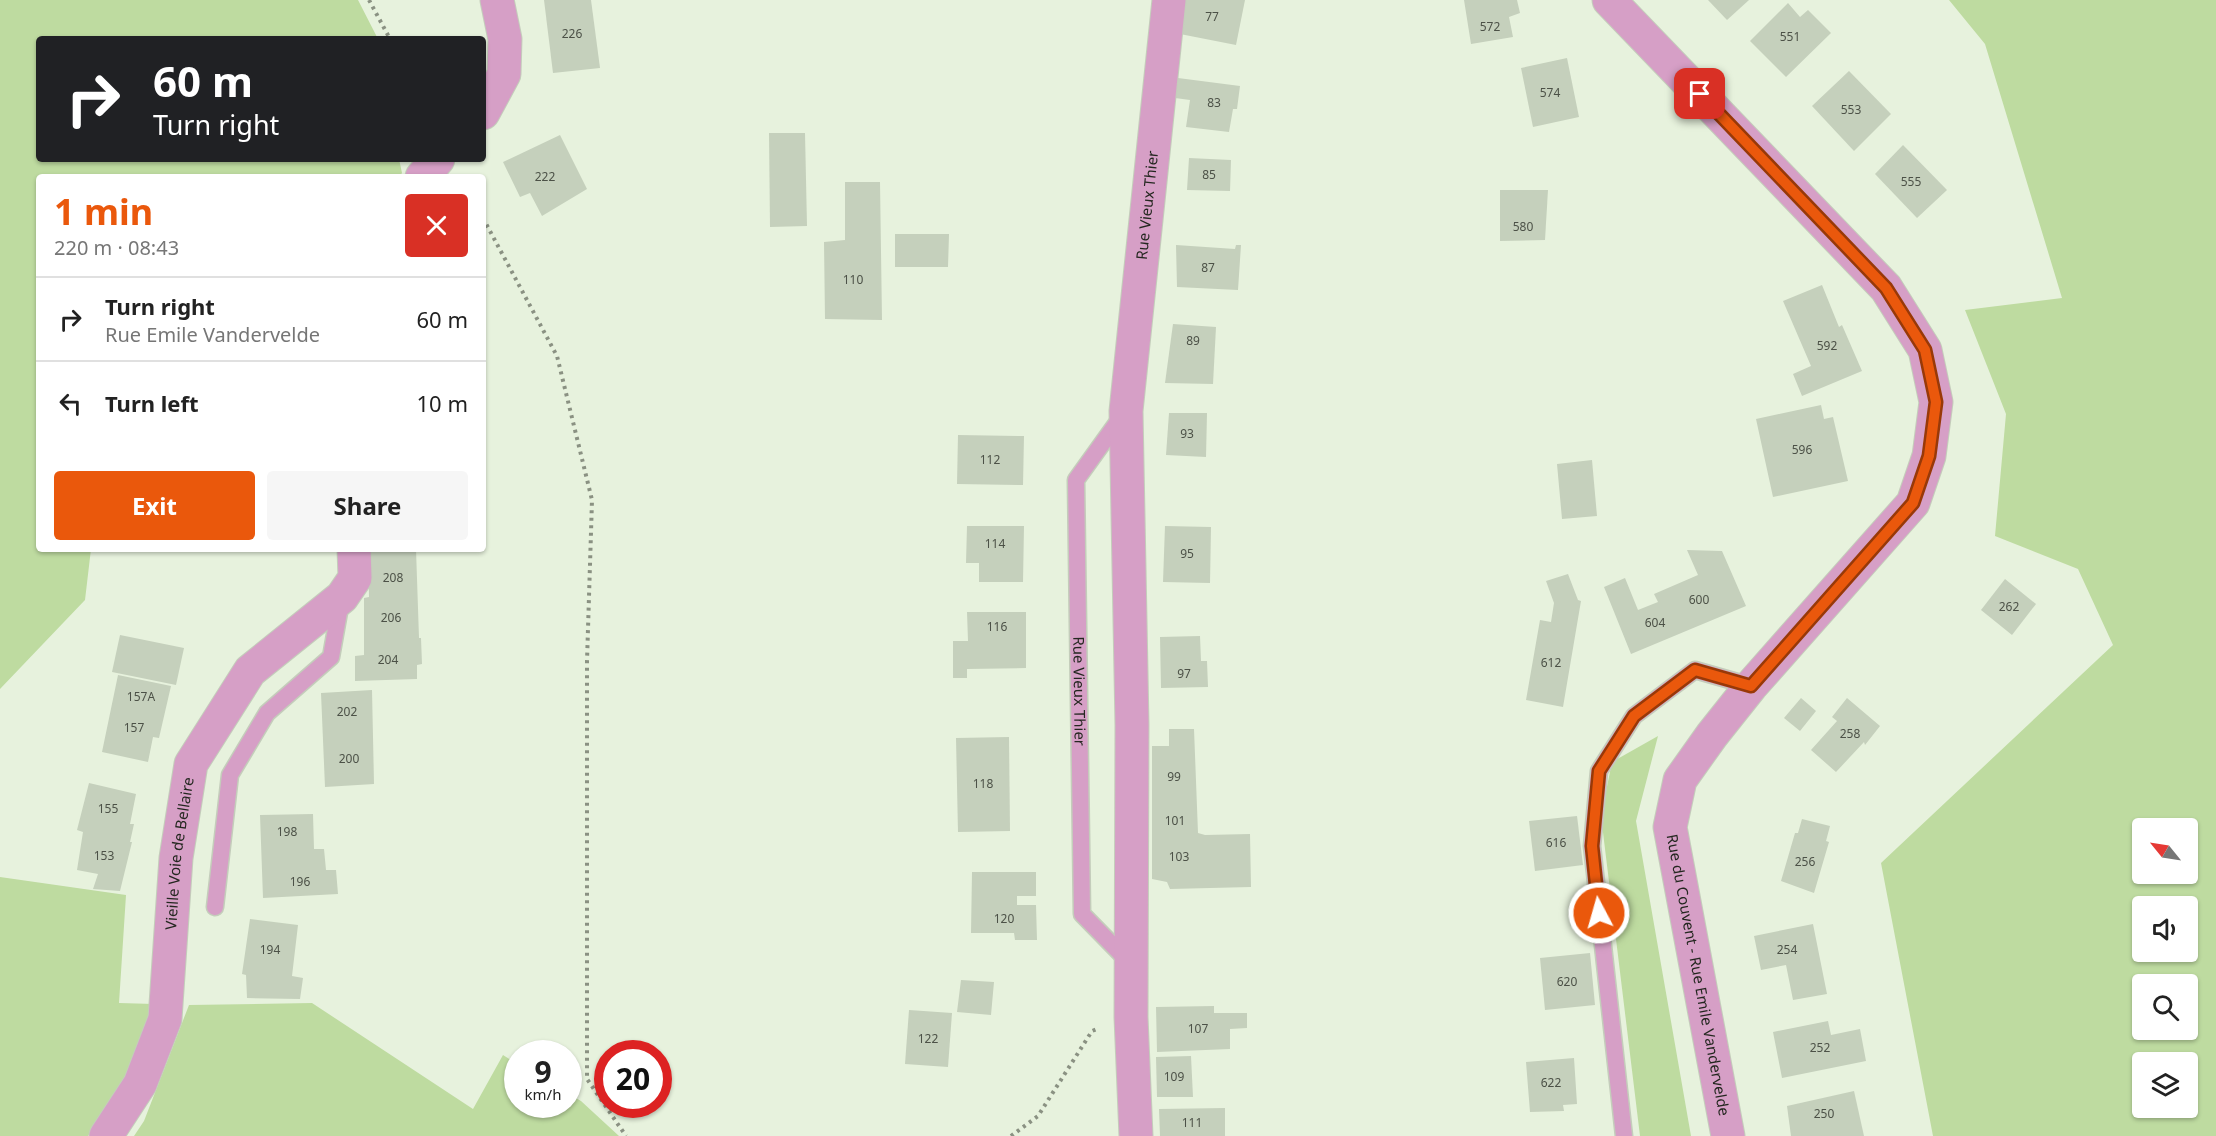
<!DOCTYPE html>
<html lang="en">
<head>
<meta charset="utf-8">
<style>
	:root { --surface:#fff; --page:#f6f6f6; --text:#222; --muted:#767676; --line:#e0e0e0; --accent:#ea580c }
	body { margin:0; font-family:"Noto Sans",sans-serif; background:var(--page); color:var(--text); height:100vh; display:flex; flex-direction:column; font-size:22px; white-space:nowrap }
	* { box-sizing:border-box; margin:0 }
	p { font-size:20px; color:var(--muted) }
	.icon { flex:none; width:33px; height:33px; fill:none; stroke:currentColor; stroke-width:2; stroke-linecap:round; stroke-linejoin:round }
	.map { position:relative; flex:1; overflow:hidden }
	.drawer { position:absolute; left:36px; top:174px; width:450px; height:378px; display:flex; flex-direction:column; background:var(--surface); border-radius:6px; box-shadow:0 2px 4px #0004 }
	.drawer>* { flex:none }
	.banner { position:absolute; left:36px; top:36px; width:450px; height:126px; border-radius:6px; box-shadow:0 2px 4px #0004; background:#202124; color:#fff; overflow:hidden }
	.needle { width:39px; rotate:300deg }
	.buttons { position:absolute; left:2132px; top:818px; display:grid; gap:12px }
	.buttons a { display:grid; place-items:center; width:66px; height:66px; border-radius:6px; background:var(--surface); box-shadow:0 2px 4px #0004; font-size:30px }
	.speed { position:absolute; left:504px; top:1040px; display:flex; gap:12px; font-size:30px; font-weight:700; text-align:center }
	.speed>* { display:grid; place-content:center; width:78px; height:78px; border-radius:50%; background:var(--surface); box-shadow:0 2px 4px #0004; line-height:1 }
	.speed small { font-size:15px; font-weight:400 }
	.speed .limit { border:9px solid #d22; background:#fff; color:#111 }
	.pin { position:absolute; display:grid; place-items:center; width:51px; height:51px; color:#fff; margin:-26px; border-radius:12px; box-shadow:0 3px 9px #0006 }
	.me { position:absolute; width:66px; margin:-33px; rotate:354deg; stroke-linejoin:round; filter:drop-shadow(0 0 4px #0008) }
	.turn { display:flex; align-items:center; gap:21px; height:126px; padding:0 18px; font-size:27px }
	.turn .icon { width:78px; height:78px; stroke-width:2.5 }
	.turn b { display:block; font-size:42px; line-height:51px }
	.round { display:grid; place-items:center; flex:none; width:63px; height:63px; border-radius:6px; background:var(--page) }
	.summary { display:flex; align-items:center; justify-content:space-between; height:102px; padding:0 18px }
	h1 { font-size:36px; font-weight:700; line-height:45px; color:var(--accent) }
	.cta { display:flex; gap:12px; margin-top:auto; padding:12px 18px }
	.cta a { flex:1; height:69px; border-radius:6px; background:var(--accent); color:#fff; font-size:24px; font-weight:700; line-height:69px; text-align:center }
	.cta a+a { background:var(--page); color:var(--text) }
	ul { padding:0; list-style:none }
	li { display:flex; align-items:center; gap:18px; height:84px; padding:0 18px; border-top:2px solid var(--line) }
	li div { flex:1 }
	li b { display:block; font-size:22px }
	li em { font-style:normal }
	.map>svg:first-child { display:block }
	.green { fill:#bedba0; fill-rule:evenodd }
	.building { fill:#c5d0bc }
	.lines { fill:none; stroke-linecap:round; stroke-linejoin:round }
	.service-casing { stroke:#c4cdbb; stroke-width:19 }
	.minor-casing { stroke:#c4cdbb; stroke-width:35 }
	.tertiary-casing { stroke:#c4cdbb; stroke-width:35 }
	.path { stroke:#8a9182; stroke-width:4; stroke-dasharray:3 4.5; stroke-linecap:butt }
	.service { stroke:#d69fc6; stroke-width:16 }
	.minor { stroke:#d69fc6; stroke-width:33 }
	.tertiary { stroke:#d69fc6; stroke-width:33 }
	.route-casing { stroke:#983908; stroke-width:15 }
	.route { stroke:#ea580c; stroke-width:10 }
	.labels { text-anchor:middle; stroke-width:4.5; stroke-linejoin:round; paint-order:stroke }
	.number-label { font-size:12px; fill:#4c5147 }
	.street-label { font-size:15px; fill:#242720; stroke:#f6feee }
</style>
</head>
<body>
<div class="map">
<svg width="2216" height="1136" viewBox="0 0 2216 1136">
	<rect width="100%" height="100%" fill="#e7f2dd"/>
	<!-- green -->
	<g class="green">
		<polygon points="0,0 358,0 378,39 39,39 39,159 399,159 402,173 399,177 39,177 39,549 91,549 85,600 0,689"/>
		<path d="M 1949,0 L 2216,0 L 2216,1136 L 1933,1136 L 1881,863 L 2113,645 L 2078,569 L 1995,536 L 2006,414 L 1965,310 L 2062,298 L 1985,44 ZM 2142,828 L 2187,828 L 2187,873 L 2142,873 ZM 2142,906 L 2187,906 L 2187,951 L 2142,951 ZM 2142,984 L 2187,984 L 2187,1029 L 2142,1029 ZM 2142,1062 L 2187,1062 L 2187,1107 L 2142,1107 Z"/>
		<polygon points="1658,736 1636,821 1691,1136 1640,1136 1601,816 1612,762"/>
		<polygon points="0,877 126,895 119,1003 154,1004 141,1056 88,1136 0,1136"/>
		<polygon points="312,1003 473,1109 503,1055 517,1064 518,1104 568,1104 569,1094 581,1101 619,1136 134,1136 144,1121 189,1005"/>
	</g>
	<!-- building -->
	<g class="building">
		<polygon points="544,0 591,0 600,68 553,73"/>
		<polygon points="1184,0 1245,0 1236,45 1180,34"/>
		<polygon points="1464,0 1517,0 1520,13 1509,17 1513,37 1471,44"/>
		<polygon points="1708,0 1749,0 1727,20"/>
		<polygon points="1788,3 1800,17 1808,10 1831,33 1786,77 1750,41"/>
		<polygon points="1567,58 1579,117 1533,127 1521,68"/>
		<polygon points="1849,71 1891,114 1854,151 1812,106"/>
		<polygon points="1178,78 1240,86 1237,109 1233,109 1229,132 1186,127 1190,100 1175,98"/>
		<polygon points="769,133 805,133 807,226 770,227"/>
		<polygon points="560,135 587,189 542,216 530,193 520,197 503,162"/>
		<polygon points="1903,145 1947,190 1917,218 1875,174"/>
		<polygon points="1189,158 1231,160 1230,191 1187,190"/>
		<polygon points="845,182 880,182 882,320 825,319 824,242 845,240"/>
		<polygon points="1500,190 1548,190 1545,240 1500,241"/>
		<polygon points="895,234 949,234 948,267 895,267"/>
		<polygon points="1176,245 1235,249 1236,245 1241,245 1238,290 1177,287"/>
		<polygon points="1822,285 1839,327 1842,325 1862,371 1802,396 1793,374 1811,366 1783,301"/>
		<polygon points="1173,324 1216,327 1213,384 1165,383"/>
		<polygon points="1821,405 1824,419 1833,417 1848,481 1773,497 1756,419"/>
		<polygon points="1169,413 1207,413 1206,457 1166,455"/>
		<polygon points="958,435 1024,436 1023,485 957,484"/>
		<polygon points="1592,460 1597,516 1562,519 1557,464"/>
		<polygon points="967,526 1024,526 1023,582 979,582 979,563 966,563"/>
		<polygon points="1165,526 1211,527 1210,583 1163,582"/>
		<polygon points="125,549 152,549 152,552 124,551"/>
		<polygon points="368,549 416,549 419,638 421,638 422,664 417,665 417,679 355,681 355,656 364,655 364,598 369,597"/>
		<polygon points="1687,550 1722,551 1746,606 1631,654 1604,587 1625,578 1638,610 1658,602 1654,594 1698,575"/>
		<polygon points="1568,574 1578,600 1581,601 1563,707 1526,700 1540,620 1551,622 1554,603 1546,581"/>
		<polygon points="2005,579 2036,604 2012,635 1981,610"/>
		<polygon points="967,612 1026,612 1026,668 967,669 967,678 953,678 953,641 968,641"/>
		<polygon points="120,635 184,648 176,685 112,672"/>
		<polygon points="1200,636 1201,661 1207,661 1208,687 1161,688 1160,637"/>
		<polygon points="118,675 171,686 159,738 153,737 148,762 102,752"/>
		<polygon points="372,690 374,784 325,787 321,693"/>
		<polygon points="1801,698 1816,711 1800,731 1784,718"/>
		<polygon points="1847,698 1880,726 1865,745 1864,742 1836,772 1811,750 1837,721 1832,717"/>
		<polygon points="1169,729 1194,729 1198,833 1205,835 1250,834 1251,887 1170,889 1167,882 1152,879 1152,746 1169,746"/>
		<polygon points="1009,737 1010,831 958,832 956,738"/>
		<polygon points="89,783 136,794 130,824 134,824 130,842 132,842 120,891 93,889 98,874 77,870 83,832 77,830"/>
		<polygon points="313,814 314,849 324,849 326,870 336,870 338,894 263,898 260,815"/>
		<polygon points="1577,816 1583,865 1535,871 1529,821"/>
		<polygon points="1802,819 1830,826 1826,841 1829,842 1814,893 1781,881 1795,833 1798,833"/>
		<polygon points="972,872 1036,872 1036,896 1017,896 1017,905 1036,905 1037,940 1015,940 1014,933 971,933"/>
		<polygon points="250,919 298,925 292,976 303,978 300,999 247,998 246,975 242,974"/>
		<polygon points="1813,924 1827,994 1793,1000 1786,965 1761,970 1754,936"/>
		<polygon points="1590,953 1595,1005 1545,1010 1540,958"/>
		<polygon points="961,980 994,982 991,1015 957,1012"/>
		<polygon points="1214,1006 1214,1013 1247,1013 1247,1028 1230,1029 1230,1049 1157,1052 1156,1007"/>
		<polygon points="909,1010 952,1013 948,1067 905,1064"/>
		<polygon points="1828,1021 1831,1035 1860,1029 1866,1061 1782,1078 1773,1032"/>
		<polygon points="1191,1056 1193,1097 1157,1097 1156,1057"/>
		<polygon points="1574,1058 1577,1104 1563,1105 1564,1111 1530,1112 1526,1062"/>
		<polygon points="1854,1091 1864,1136 1791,1136 1787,1106"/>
		<polygon points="1225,1108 1225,1136 1160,1136 1159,1109"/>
	</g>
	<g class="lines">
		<defs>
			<g id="service">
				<path id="s1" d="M 1122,416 L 1076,480 L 1082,914 L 1129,962"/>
				<polyline points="215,907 230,775 267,713 331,657 341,601"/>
				<polyline points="1624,1136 1592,846 1599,771 1634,716 1695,670 1751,686"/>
			</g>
			<g id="minor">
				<polyline points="483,113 504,74 505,39 497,0"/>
				<polyline points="422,177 438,159"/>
				<path id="s2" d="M 106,1136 L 140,1084 L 165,1019 L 176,858 L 191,764 L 250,671 L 342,597 L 355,578 L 354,549"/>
				<path id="s3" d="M 1136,1136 L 1131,1017 L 1132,725 L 1126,411 L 1169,0"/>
			</g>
			<g id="tertiary">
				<path id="s4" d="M 1609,0 L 1886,288 L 1925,350 L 1936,402 L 1929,456 L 1913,503 L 1751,686 L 1712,735 L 1680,780 L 1670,827 L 1728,1136"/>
			</g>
		</defs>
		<!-- service casing -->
		<use href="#service" class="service-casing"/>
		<!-- minor casing -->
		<use href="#minor" class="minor-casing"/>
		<!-- tertiary casing -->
		<use href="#tertiary" class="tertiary-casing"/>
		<!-- path -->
		<g class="path">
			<polyline points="369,0 390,39"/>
			<polyline points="483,218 557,356 592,500 587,661 587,1079 626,1136"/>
			<polyline points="1011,1136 1038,1116 1092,1031 1097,1029"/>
		</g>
		<!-- service -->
		<use href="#service" class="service"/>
		<!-- minor -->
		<use href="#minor" class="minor"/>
		<!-- tertiary -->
		<use href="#tertiary" class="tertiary"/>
	</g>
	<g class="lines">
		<defs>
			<polyline id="route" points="1599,913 1592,846 1599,771 1634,716 1695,670 1751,686 1913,503 1929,456 1936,402 1925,350 1886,288 1700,94"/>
		</defs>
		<!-- route casing -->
		<use href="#route" class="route-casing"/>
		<!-- route -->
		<use href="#route" class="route"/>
	</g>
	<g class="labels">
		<!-- number labels -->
		<g class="number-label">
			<text x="1212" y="21">77</text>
			<text x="1490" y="31">572</text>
			<text x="572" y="38">226</text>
			<text x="1790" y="41">551</text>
			<text x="1550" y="97">574</text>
			<text x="1214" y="107">83</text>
			<text x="1851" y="114">553</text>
			<text x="1209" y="179">85</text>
			<text x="545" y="181">222</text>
			<text x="1911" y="186">555</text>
			<text x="1523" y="231">580</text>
			<text x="1208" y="272">87</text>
			<text x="853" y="284">110</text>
			<text x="1193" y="345">89</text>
			<text x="1827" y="350">592</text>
			<text x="1187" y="438">93</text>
			<text x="1802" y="454">596</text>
			<text x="990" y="464">112</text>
			<text x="995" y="548">114</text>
			<text x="1187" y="558">95</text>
			<text x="393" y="582">208</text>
			<text x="1699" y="604">600</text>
			<text x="2009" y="611">262</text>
			<text x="391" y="622">206</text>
			<text x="1655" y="627">604</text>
			<text x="997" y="631">116</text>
			<text x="388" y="664">204</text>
			<text x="1551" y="667">612</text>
			<text x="1184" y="678">97</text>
			<text x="141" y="701">157A</text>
			<text x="347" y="716">202</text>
			<text x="134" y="732">157</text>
			<text x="1850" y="738">258</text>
			<text x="349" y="763">200</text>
			<text x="1174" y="781">99</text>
			<text x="983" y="788">118</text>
			<text x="108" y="813">155</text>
			<text x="1175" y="825">101</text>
			<text x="287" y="836">198</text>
			<text x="1556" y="847">616</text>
			<text x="104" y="860">153</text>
			<text x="1179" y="861">103</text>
			<text x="1805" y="866">256</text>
			<text x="300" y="886">196</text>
			<text x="1004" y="923">120</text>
			<text x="270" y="954">194</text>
			<text x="1787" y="954">254</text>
			<text x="1567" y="986">620</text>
			<text x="1198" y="1033">107</text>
			<text x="928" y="1043">122</text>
			<text x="1820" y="1052">252</text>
			<text x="1174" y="1081">109</text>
			<text x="1551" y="1087">622</text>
			<text x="1824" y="1118">250</text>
			<text x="1192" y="1127">111</text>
		</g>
		<!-- street labels -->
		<g class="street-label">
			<text dy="5" stroke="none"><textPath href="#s3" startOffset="932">Rue Vieux Thier</textPath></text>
			<text dy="5" stroke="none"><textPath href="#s1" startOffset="290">Rue Vieux Thier</textPath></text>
			<text dy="5" stroke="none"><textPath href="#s2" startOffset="298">Vieille Voie de Bellaire</textPath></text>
			<text dy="5" stroke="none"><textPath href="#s4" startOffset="1191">Rue du Couvent - Rue Emile Vandervelde</textPath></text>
		</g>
	</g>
</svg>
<div class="buttons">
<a><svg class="needle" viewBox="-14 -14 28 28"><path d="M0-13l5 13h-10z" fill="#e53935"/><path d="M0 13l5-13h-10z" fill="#767676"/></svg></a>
<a><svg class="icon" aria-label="sound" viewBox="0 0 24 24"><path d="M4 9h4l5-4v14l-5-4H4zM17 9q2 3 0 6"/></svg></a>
<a><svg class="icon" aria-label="search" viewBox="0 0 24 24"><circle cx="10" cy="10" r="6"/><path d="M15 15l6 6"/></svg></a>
<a><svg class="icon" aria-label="layers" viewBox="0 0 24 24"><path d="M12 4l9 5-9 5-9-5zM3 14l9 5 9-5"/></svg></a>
</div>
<div class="speed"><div>9<small>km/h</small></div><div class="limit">20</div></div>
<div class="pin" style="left:1700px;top:94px;background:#d93025"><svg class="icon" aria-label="arrive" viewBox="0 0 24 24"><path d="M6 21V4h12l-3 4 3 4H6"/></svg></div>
<svg class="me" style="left:1599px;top:913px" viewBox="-20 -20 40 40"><circle r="17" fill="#ea580c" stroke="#fff" stroke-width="3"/><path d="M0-11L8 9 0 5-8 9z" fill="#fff"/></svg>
<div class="banner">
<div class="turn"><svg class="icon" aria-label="right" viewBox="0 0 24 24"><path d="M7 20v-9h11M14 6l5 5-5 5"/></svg><div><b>60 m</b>Turn right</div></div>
</div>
<section class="drawer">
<div class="summary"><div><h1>1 min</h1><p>220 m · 08:43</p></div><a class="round" style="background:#d93025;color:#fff"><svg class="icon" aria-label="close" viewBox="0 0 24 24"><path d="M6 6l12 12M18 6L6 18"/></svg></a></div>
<ul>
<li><svg class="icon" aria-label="right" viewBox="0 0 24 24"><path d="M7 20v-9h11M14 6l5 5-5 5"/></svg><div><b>Turn right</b><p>Rue Emile Vandervelde</p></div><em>60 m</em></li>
<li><svg class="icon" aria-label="left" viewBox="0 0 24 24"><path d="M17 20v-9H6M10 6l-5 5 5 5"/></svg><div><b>Turn left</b></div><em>10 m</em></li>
</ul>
<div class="cta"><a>Exit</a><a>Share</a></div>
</section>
</div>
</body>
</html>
